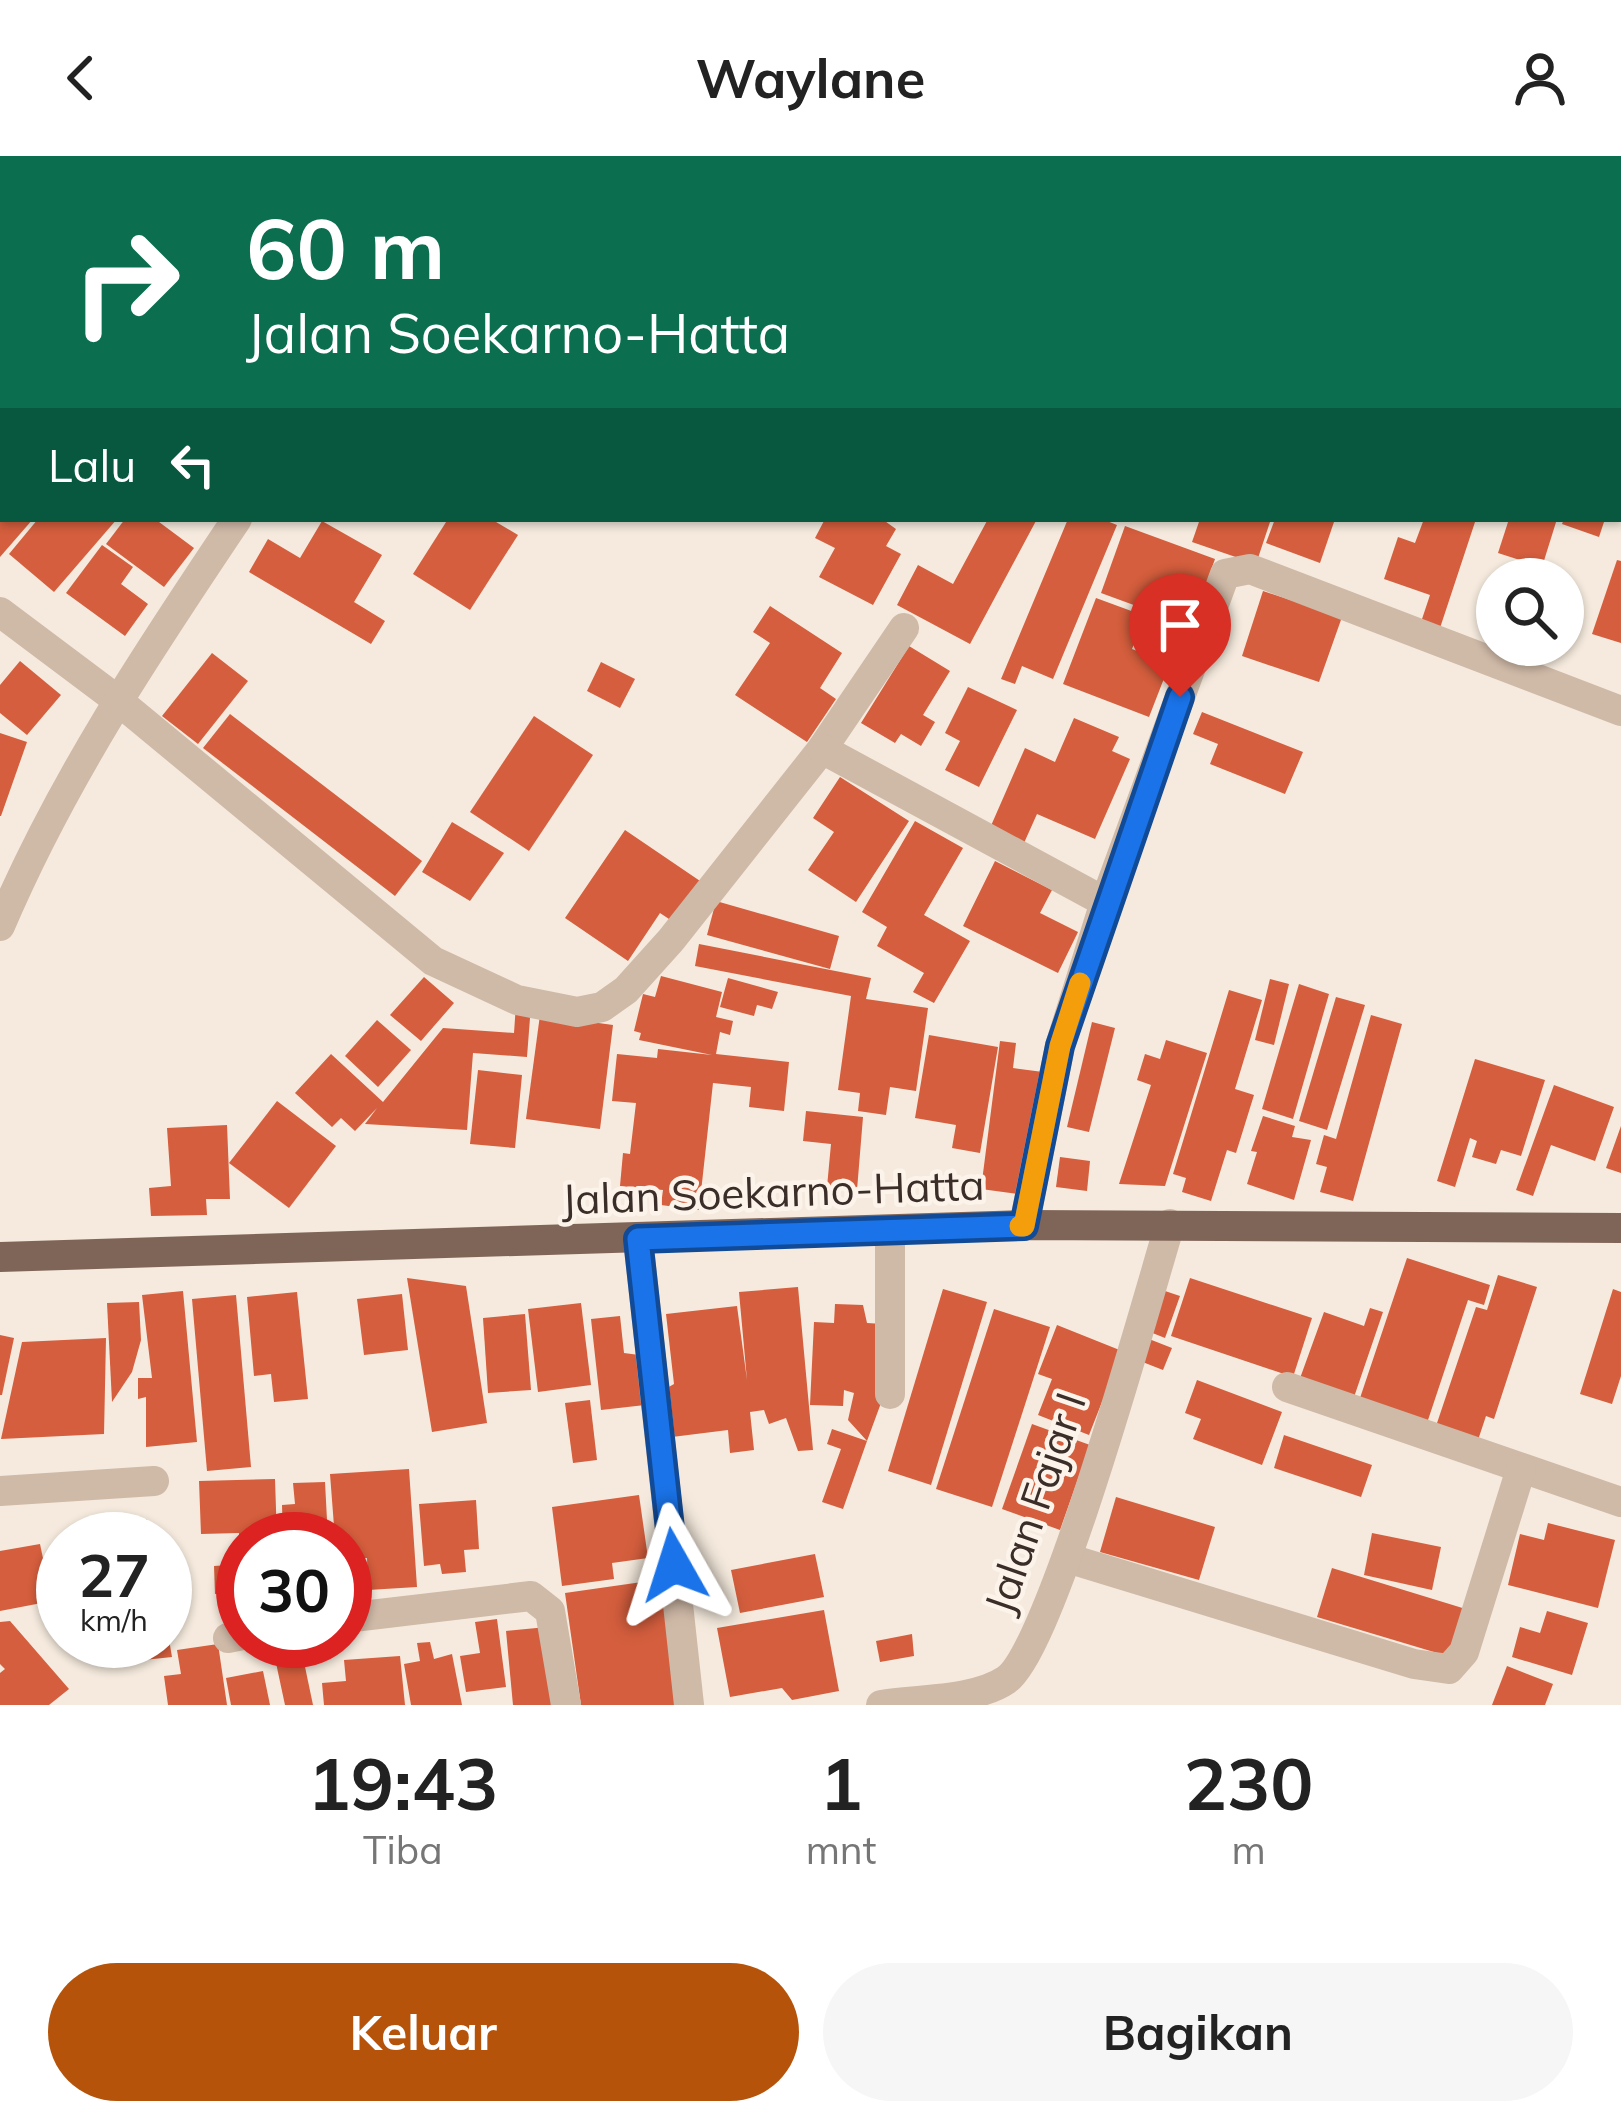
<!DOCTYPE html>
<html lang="id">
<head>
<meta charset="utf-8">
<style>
	:root { --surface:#fff; --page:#f6f6f6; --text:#222; --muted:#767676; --accent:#b45309 }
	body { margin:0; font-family:Mulish,sans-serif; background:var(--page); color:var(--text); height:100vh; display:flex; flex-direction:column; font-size:45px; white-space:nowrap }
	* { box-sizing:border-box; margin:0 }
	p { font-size:39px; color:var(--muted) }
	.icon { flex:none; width:66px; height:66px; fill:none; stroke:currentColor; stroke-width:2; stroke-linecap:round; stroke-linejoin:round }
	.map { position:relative; height:1549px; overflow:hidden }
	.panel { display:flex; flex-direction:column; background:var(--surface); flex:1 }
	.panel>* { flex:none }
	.guide { position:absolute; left:0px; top:0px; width:1623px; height:366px; box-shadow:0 3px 9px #0004; background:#0b6e4f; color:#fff; overflow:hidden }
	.fabs { position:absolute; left:1476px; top:402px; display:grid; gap:24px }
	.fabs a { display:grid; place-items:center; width:108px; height:108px; border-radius:50%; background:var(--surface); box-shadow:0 3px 9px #0004; font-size:60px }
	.speed { position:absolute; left:36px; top:1356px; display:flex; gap:24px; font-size:60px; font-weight:700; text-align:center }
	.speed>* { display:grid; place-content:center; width:156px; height:156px; border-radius:50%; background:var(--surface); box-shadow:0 3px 9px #0004; line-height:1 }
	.speed small { font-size:30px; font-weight:400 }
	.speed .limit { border:18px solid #d22; background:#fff; color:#111 }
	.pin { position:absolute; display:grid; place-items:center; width:102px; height:102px; color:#fff; margin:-123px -51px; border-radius:50% 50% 50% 0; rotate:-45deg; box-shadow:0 0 12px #0007 }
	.pin .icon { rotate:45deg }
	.me { position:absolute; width:132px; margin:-66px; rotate:354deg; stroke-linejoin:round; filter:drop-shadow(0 0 9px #0008) }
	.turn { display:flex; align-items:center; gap:42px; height:252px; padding:0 48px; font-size:54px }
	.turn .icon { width:156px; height:156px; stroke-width:2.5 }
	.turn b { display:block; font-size:84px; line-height:102px }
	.then { display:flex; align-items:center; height:114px; padding:0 48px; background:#0003; gap:24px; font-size:45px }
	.eta { display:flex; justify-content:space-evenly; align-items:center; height:204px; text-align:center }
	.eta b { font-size:72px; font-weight:700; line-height:84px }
	.cta { display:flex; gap:24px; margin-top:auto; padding:24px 48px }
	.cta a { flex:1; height:138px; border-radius:72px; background:var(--accent); color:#fff; font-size:48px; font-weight:700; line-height:138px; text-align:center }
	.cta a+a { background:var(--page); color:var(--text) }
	header { display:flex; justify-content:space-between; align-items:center; height:156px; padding:0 48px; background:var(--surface); font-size:54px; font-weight:700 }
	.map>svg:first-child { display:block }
	.building { fill:#d45e3d }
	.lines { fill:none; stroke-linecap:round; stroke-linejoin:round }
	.street { stroke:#cfb9a7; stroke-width:30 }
	.primary { stroke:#7f6458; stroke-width:30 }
	.route-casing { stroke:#114b97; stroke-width:30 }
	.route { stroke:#1a73e8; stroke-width:21 }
	.slow { stroke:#f59e0b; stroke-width:21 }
	.labels { text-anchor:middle; stroke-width:9; stroke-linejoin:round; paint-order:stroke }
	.street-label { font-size:42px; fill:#3b2e29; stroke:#fcf4eb }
</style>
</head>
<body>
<header><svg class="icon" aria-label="back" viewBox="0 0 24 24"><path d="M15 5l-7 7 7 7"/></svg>Waylane<svg class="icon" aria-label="person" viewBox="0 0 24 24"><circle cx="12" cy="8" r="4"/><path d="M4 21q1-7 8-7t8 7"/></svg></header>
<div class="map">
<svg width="1621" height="1549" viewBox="0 0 1621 1549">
	<rect width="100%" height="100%" fill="#f5eadd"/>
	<!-- building -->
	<g class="building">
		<polygon points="0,363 33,363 0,401"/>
		<polygon points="38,363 117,363 54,436 9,398"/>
		<polygon points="125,363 155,363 194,392 164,431 106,388"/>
		<polygon points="448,363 491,363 518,379 470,454 413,418"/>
		<polygon points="825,363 882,363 896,373 886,390 901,398 873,449 819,421 835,392 815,382"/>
		<polygon points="988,363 1037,363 970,488 897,449 918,409 953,428"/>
		<polygon points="1068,363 1102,363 1117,369 1053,523 1022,510 1015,528 1001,523"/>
		<polygon points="1200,363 1271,363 1256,408 1192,386"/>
		<polygon points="1275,363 1335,363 1320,407 1266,387"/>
		<polygon points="1424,363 1476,363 1439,475 1420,469 1430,439 1384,423 1398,381 1415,387"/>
		<polygon points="1509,363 1557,363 1542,411 1498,397"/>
		<polygon points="1564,363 1605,363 1599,381 1562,368"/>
		<polygon points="322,365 382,399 354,446 385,465 371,488 249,416 268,383 300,402"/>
		<polygon points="1125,370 1215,403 1191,470 1101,437"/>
		<polygon points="102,389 133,411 121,428 148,448 125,480 66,437"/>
		<polygon points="1617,404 1621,405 1621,487 1592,478"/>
		<polygon points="1263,435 1342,461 1319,526 1242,500"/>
		<polygon points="1096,442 1145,460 1132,493 1170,507 1149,561 1063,528"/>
		<polygon points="770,450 842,497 820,532 836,543 807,586 735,539 770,487 753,476"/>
		<polygon points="909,490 950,515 923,559 935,566 921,590 901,578 895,587 861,567"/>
		<polygon points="212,497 248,525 198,588 162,560"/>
		<polygon points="20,505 61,539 27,579 0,557 0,529"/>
		<polygon points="601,506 635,523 620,552 587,535"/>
		<polygon points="968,531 1017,554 979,631 945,614 960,585 945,577"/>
		<polygon points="1202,556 1303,596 1285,638 1210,608 1218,588 1193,578"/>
		<polygon points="230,558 422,705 395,740 203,592"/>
		<polygon points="534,560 593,599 529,695 470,656"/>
		<polygon points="1074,562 1119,581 1112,595 1130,603 1095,683 1037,658 1024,687 990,672 1025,592 1055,606"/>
		<polygon points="0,577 27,586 1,660 0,660"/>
		<polygon points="840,621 909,665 856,746 808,714 834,676 813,662"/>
		<polygon points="915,665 963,692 924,759 970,785 934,847 913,836 924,817 877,790 887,771 862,756"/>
		<polygon points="452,666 504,697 470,745 422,716"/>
		<polygon points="625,674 703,727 675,767 660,757 628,805 565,762"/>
		<polygon points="995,705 1052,734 1040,757 1078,776 1058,817 963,770"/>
		<polygon points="716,745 839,780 830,813 707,779"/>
		<polygon points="699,788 871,822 866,843 928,852 916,935 890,931 886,959 858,955 860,937 838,934 851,840 695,810"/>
		<polygon points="661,820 722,836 716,861 733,865 730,879 720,876 716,898 789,906 784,955 749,951 751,931 713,927 699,1054 661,1049 663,1034 620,1030 623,997 630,998 636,947 612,945 617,898 657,902 658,893 712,899 639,884 641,877 634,875 643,838 655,841"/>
		<polygon points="424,821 454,847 421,885 390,859"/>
		<polygon points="728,822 778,836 772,853 757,849 754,860 720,851"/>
		<polygon points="1270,823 1289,828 1274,889 1255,884"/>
		<polygon points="1299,828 1329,838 1293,963 1262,953"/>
		<polygon points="1229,834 1262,844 1235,933 1254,939 1236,997 1227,994 1211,1045 1182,1036 1186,1022 1173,1018"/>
		<polygon points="1336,841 1365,849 1327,974 1299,965"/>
		<polygon points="516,848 531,849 527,901 473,897 467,974 365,968 377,952 355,975 341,962 332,971 295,937 331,898 383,946 443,872 514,877"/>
		<polygon points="540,859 613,869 600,973 526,963"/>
		<polygon points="1371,859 1402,868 1353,1045 1320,1036 1327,1011 1316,1008 1324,979 1336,983"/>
		<polygon points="377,864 411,894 378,931 345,900"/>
		<polygon points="1092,866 1115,872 1089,976 1067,971"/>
		<polygon points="929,879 998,891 980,997 952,992 956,969 915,962"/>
		<polygon points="1166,884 1207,897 1165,1030 1119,1028 1151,929 1137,924 1145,898 1160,903"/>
		<polygon points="1000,885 1016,887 1013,912 1043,916 1026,1039 981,1033"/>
		<polygon points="1475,903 1545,924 1521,1000 1501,994 1496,1008 1472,1001 1477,985 1470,982 1455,1031 1437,1025"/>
		<polygon points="478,914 522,919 515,992 470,988"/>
		<polygon points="1554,929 1614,951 1595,1005 1551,989 1533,1040 1516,1034"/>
		<polygon points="277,945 336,990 289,1052 229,1007"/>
		<polygon points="806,955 863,961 857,1034 827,1031 831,988 803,985"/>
		<polygon points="1263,960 1295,970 1292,981 1311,984 1294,1044 1247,1028 1257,996 1251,995"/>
		<polygon points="227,969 230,1043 206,1043 207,1059 151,1060 149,1032 171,1030 167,972"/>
		<polygon points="1621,970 1621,1017 1606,1012"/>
		<polygon points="1060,1001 1090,1005 1087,1035 1056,1031"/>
		<polygon points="1407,1102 1490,1129 1484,1149 1468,1144 1427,1267 1359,1245"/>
		<polygon points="1498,1119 1537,1131 1494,1263 1486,1260 1476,1290 1434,1276 1476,1151 1487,1154"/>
		<polygon points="407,1122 466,1130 487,1267 432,1276"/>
		<polygon points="1190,1122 1312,1162 1293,1221 1171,1180"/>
		<polygon points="798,1131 813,1294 798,1295 786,1262 769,1268 764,1254 750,1256 754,1294 730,1297 728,1274 672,1281 667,1232 674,1228 666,1158 737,1150 747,1224 739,1136"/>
		<polygon points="943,1133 987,1146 931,1329 888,1315"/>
		<polygon points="1613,1133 1621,1136 1621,1220 1612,1248 1580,1238"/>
		<polygon points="183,1135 197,1286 146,1291 146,1241 138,1243 138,1222 152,1222 142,1139"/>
		<polygon points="1165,1135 1180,1140 1165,1182 1150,1176"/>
		<polygon points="297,1136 308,1243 274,1246 271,1218 254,1220 247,1141"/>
		<polygon points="402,1138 408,1194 364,1199 357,1143"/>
		<polygon points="236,1139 251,1311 207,1315 192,1143"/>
		<polygon points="139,1146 141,1184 132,1216 112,1246 107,1147"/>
		<polygon points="581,1147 591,1229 538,1236 528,1153"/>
		<polygon points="835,1148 863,1149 867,1167 883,1168 881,1247 867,1285 843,1353 822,1346 841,1293 827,1288 832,1273 867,1285 848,1264 854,1237 844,1234 843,1250 810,1249 814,1166 834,1167"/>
		<polygon points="1370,1152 1383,1156 1353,1244 1299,1225 1324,1156 1364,1170"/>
		<polygon points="994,1153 1050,1171 992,1351 936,1333"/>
		<polygon points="525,1158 531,1234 488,1237 483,1162"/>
		<polygon points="620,1160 624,1197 639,1199 645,1249 601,1254 591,1163"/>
		<polygon points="1057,1169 1122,1195 1089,1279 1038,1259 1052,1223 1038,1218"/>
		<polygon points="0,1179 14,1182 2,1239 0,1239"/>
		<polygon points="106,1182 104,1278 1,1283 22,1186"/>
		<polygon points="1149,1183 1172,1192 1163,1214 1140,1205"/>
		<polygon points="1197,1224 1282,1256 1262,1309 1193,1283 1201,1263 1185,1257"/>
		<polygon points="590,1244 597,1304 573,1307 565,1247"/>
		<polygon points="1032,1268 1090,1289 1060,1374 1002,1353"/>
		<polygon points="1284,1279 1372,1309 1361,1341 1274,1312"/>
		<polygon points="409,1313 417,1431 368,1434 367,1402 345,1403 345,1383 335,1383 330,1318"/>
		<polygon points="275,1323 277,1383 239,1383 239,1377 201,1378 199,1325"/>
		<polygon points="325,1326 328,1383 283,1383 282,1349 295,1348 293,1327"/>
		<polygon points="639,1339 648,1402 612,1407 614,1423 562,1430 552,1351"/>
		<polygon points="1116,1341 1215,1371 1199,1424 1100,1396"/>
		<polygon points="476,1344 479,1393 464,1394 466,1416 442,1418 440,1408 424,1410 419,1348"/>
		<polygon points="147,1363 150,1383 103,1383 101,1370"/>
		<polygon points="1548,1367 1615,1384 1598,1452 1508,1429 1520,1378 1544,1384"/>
		<polygon points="1372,1377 1441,1391 1432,1434 1364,1419"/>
		<polygon points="40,1388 52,1445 0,1455 0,1395"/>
		<polygon points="815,1398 824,1441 740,1457 731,1414"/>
		<polygon points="243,1408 243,1437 215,1438 214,1410"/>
		<polygon points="1332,1412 1469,1454 1454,1502 1317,1461"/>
		<polygon points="663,1423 681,1549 581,1549 565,1437"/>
		<polygon points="824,1454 839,1535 792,1544 782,1532 730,1541 717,1472"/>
		<polygon points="1547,1455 1588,1467 1572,1519 1512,1501 1520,1471 1540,1477"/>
		<polygon points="165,1460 172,1501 116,1507 114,1485 165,1485"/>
		<polygon points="497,1463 506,1531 466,1536 460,1500 480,1497 475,1466"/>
		<polygon points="10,1465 69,1533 49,1549 0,1549 0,1517 5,1513 0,1508 0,1466"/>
		<polygon points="547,1471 555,1549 513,1549 506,1475"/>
		<polygon points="912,1478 914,1500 880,1506 876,1485"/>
		<polygon points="430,1486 434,1503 452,1498 462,1549 411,1549 404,1508 420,1505 417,1487"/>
		<polygon points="300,1487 313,1549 285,1549 273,1493"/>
		<polygon points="218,1488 227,1549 168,1549 164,1520 181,1518 177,1494"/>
		<polygon points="400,1500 405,1549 324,1549 322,1527 346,1525 344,1504"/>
		<polygon points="1507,1510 1553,1528 1545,1549 1492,1549"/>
		<polygon points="263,1515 270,1549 231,1549 226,1522"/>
	</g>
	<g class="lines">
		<!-- street -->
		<g class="street">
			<polyline points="538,0 542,3"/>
			<polyline points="481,3 483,0"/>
			<polyline points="905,3 908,0"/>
			<polyline points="1620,253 1621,253"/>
			<polyline points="0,456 116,543 433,805 517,844 577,856 602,851 626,834 671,784 822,593 904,472"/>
			<polyline points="822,593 1105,746"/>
			<path d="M 0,770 C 62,624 149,494 237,363"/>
			<polyline points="1024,1069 1060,890 1105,746 1225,418 1250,413 1621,555"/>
			<polyline points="890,1074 890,1238"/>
			<polyline points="638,1083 689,1549"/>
			<polyline points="1287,1231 1621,1346"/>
			<polyline points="0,1335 154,1325"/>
			<polyline points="1067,1402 1414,1508 1449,1513 1464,1496 1521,1313"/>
			<polyline points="345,1462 531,1440 550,1455 566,1549"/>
			<polyline points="228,1482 243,1479"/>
			<path d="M 881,1549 C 918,1543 975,1545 1006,1524 C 1052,1493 1148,1140 1170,1068"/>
		</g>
		<!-- primary -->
		<polyline class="primary" points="0,1101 1024,1069 1621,1072"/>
	</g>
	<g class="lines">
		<defs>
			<polyline id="route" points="674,1409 638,1083 1024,1070 1060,890 1180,541"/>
		</defs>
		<!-- route casing -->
		<use href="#route" class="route-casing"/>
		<!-- route -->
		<use href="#route" class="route"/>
		<!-- slow -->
		<polyline class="slow" points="1020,1070 1024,1070 1060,890 1080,827"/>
	</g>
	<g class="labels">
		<!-- street labels -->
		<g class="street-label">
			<text transform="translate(773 1036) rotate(-2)" y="15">Jalan Soekarno-Hatta</text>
			<text transform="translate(1035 1347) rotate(-71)" y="15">Jalan Fajar I</text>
		</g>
	</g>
</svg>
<div class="fabs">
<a><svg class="icon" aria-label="search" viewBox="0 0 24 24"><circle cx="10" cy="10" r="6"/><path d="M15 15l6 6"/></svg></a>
</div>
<div class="speed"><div>27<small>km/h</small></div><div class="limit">30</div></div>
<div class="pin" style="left:1180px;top:541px;background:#d93025"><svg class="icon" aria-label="arrive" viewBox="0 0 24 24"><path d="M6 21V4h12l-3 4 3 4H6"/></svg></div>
<svg class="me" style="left:674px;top:1409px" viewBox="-20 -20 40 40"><path d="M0-17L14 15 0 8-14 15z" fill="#1a73e8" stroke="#fff" stroke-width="4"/></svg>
<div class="guide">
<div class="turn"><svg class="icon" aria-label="right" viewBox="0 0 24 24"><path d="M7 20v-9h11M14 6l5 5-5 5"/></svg><div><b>60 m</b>Jalan Soekarno-Hatta</div></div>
<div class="then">Lalu<svg class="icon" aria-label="left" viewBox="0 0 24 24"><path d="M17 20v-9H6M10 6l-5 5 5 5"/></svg></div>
</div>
</div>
<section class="panel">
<div class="eta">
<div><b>19:43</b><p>Tiba</p></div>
<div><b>1</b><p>mnt</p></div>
<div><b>230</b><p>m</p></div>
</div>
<div class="cta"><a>Keluar</a><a>Bagikan</a></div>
</section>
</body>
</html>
